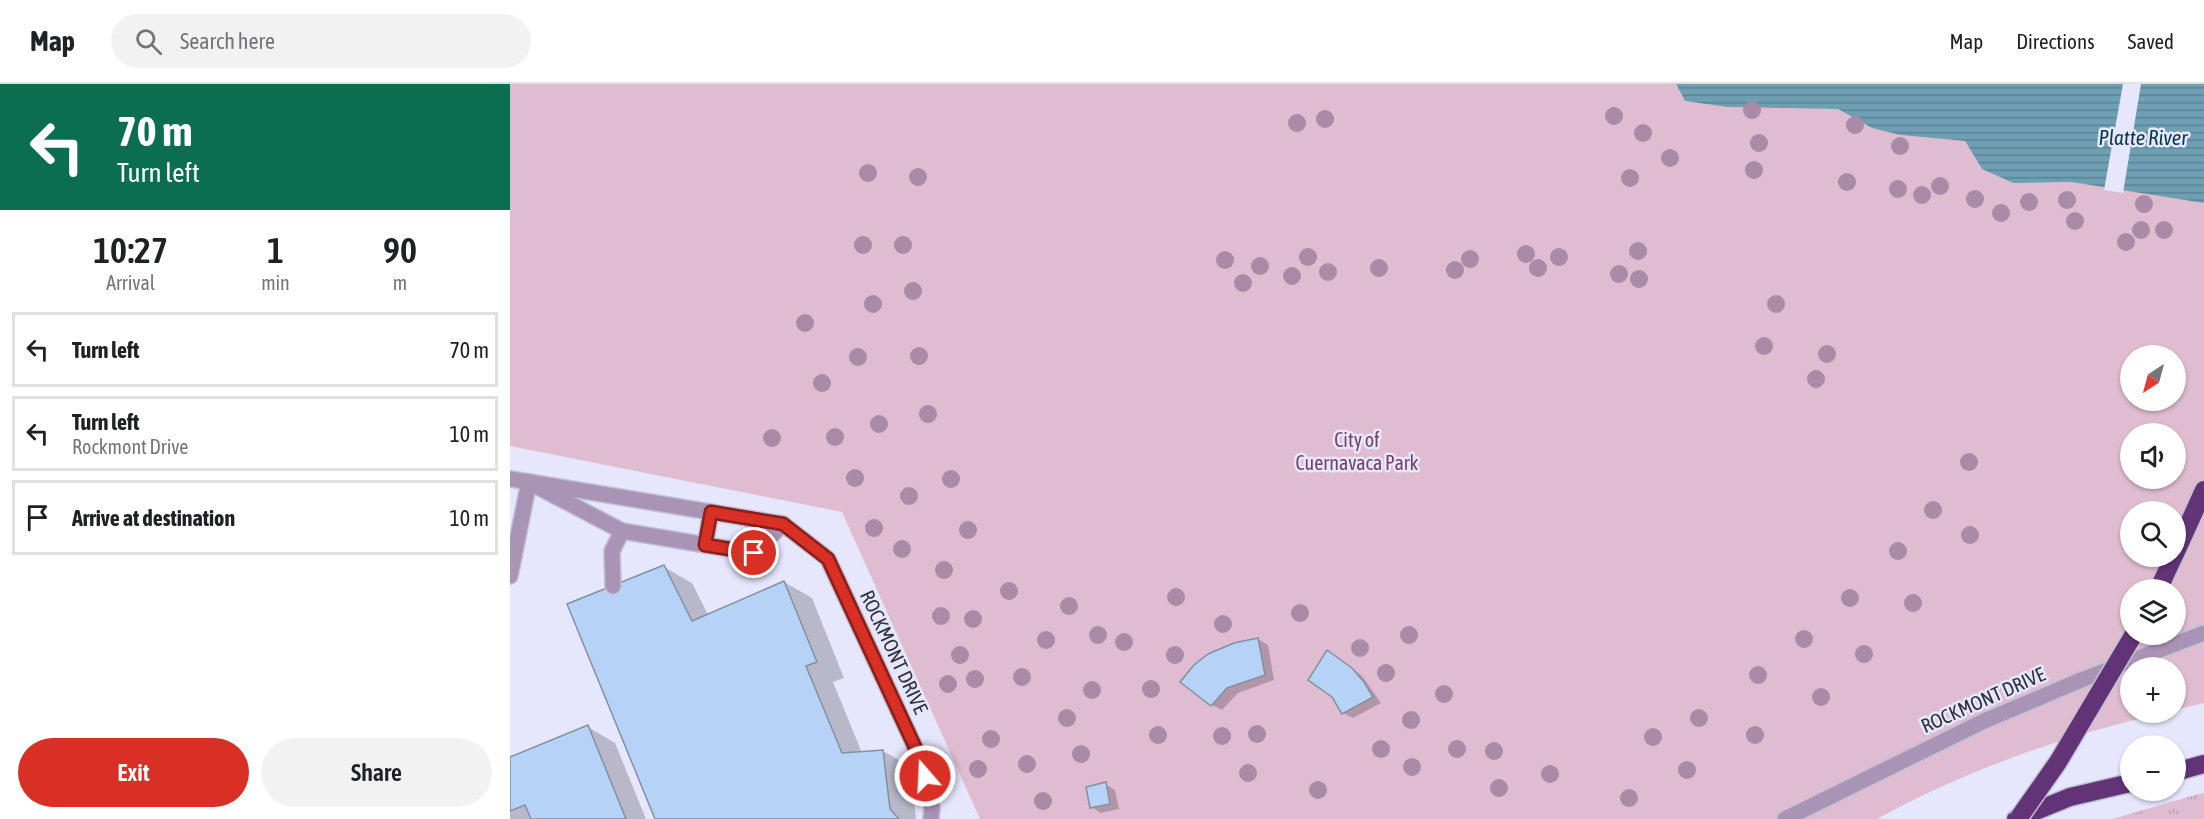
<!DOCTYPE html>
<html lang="en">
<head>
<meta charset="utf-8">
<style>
	:root { --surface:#fff; --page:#f2f2f2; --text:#202124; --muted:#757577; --line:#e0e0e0; --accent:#d93025 }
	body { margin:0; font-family:"Asap Condensed",sans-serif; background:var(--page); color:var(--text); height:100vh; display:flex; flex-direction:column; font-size:22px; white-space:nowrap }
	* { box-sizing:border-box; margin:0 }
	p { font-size:20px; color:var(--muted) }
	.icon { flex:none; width:33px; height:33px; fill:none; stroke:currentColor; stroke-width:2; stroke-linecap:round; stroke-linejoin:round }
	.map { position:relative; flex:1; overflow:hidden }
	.drawer { display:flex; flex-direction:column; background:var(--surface); width:510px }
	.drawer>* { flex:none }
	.banner { background:#0b6e4f; color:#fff; overflow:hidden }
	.needle { width:39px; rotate:216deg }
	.tools { position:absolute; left:1610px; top:261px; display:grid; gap:12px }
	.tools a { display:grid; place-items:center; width:66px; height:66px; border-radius:50%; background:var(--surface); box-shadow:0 2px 4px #0004; font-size:30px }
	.pin { position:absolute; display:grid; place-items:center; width:51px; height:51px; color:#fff; margin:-26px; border:3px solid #fff; border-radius:50%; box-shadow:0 2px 6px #0007 }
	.me { position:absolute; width:66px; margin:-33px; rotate:341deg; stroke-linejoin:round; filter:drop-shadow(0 0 4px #0008) }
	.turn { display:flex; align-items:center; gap:21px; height:126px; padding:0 18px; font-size:27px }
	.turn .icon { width:78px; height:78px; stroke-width:2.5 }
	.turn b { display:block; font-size:42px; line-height:51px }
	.eta { display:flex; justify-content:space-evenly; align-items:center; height:102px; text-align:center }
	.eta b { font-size:36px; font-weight:600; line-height:42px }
	.primary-button { display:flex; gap:12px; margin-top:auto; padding:12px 18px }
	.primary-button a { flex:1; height:69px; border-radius:36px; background:var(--accent); color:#fff; font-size:24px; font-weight:600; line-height:69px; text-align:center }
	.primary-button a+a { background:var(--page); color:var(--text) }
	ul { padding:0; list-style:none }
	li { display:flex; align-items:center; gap:18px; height:75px; margin:0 12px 9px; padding:0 6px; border:3px solid var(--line); border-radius:0px }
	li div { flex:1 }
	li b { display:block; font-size:22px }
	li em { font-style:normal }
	header { display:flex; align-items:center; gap:36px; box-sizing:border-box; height:84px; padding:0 30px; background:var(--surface); border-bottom:2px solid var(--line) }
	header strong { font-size:28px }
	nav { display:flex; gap:33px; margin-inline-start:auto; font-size:21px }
	.search { width:420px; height:54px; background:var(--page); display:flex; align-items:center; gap:15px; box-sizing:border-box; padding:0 21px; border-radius:33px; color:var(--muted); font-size:22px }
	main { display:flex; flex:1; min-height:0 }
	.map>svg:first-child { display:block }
	.grass { fill:url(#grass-tufts) }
	.park { fill:#e0bcd0; fill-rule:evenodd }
	.water { fill:url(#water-rules) }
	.pier { fill:#e6e7fd }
	.shadow { fill:#0003 }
	.building { fill:#b6d3f7; stroke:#8290a1; stroke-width:1.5 }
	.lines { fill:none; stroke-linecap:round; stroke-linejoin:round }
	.service-casing { stroke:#c2c2d6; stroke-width:18 }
	.minor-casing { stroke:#c2c2d6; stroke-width:18 }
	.tertiary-casing { stroke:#c2c2d6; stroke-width:18 }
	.motorway-casing { stroke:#c2c2d6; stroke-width:21 }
	.service { stroke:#aa94b6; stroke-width:15 }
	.minor { stroke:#aa94b6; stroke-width:15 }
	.tertiary { stroke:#aa94b6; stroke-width:15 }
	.motorway { stroke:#623377; stroke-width:18 }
	.motorway-bridge-casing { stroke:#c2c2d6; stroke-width:21; stroke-linecap:butt }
	.motorway-bridge { stroke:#623377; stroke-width:18 }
	.tree { fill:#a98ba7 }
	.route-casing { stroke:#8d1f18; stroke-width:15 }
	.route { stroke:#d93025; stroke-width:10 }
	.labels { text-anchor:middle; stroke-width:5; stroke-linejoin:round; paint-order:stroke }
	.park-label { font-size:20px; fill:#773f60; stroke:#e6e7fd }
	.street-label { font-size:20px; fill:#303039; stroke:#e6e7fd }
	.water-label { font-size:21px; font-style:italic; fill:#083745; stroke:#e6e7fd }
</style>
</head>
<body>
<header>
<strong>Map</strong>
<div class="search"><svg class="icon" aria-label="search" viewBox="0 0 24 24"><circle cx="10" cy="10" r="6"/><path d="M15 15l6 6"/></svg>Search here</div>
<nav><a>Map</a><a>Directions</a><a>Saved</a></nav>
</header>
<main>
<section class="drawer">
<div class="banner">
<div class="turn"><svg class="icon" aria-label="left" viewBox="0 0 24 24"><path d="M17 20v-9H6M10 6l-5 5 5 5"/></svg><div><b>70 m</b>Turn left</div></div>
</div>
<div class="eta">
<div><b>10:27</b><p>Arrival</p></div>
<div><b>1</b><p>min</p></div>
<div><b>90</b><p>m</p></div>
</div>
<ul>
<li><svg class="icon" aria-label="left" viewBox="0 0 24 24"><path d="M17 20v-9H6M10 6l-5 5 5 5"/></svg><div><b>Turn left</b></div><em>70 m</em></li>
<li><svg class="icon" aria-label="left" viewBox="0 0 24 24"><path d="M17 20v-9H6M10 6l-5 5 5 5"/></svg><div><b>Turn left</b><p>Rockmont Drive</p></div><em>10 m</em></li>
<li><svg class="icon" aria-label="arrive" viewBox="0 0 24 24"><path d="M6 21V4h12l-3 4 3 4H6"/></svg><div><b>Arrive at destination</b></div><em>10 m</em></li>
</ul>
<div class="primary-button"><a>Exit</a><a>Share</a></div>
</section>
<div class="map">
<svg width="1694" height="735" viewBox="0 0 1694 735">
	<defs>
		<pattern id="grass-tufts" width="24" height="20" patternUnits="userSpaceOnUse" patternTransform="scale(1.5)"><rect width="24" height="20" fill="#e0bcd0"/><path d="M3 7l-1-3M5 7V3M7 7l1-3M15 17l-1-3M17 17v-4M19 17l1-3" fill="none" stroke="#c0a2b3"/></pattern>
		<pattern id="water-rules" width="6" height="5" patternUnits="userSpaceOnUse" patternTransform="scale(1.5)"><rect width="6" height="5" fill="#6e9fb2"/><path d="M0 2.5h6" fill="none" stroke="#5b8292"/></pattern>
	</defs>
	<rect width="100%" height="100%" fill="#e6e7fd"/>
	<!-- grass -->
	<polygon class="grass" points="1694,709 1694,735 1602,735 1685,711"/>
	<!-- park -->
	<path class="park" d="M 0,0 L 1166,0 L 1175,17 L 1217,23 L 1328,25 L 1362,44 L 1390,51 L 1455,57 L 1472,85 L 1503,99 L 1561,98 L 1694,118 L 1694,619 L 1665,626 L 1665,584 L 1620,584 L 1620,628 L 1654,629 C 1555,651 1456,686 1367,735 L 470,735 L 332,428 L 0,362 ZM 1620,272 L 1665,272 L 1665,316 L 1620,316 ZM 1620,350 L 1665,350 L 1665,394 L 1620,394 ZM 1620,428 L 1665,428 L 1665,472 L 1620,472 ZM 1620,506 L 1665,506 L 1665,550 L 1620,550 Z"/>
	<!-- water -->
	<polygon class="water" points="1166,0 1694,0 1694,119 1561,98 1503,99 1472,85 1455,57 1390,51 1362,44 1328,25 1217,23 1175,17"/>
	<!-- pier -->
	<polygon class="pier" points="1613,0 1631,0 1613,109 1594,106"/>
	<!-- shadow -->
	<g class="shadow">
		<polygon points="154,483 182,499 198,531 274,498 302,514 334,594 323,598 352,669 373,667 401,683 406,735 147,735"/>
		<polygon points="748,555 758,561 764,596 728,609 712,626 702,621"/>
		<polygon points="827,573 852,592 871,619 843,634 833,629"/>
		<polygon points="78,643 105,659 136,735 0,735 0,675"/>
		<polygon points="595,700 605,706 609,725 591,729 581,723"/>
	</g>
	<!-- building -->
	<g class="building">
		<polygon points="154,481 182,537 274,497 307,578 296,582 332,669 373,666 380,725 389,735 145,735 57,520"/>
		<polygon points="748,554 755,591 717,604 701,622 670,598 684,581 698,570 724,559"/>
		<polygon points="817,566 842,584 854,598 863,613 832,630 822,613 798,596"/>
		<polygon points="78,641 116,735 21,735 15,721 0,727 0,673"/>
		<polygon points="596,698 600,720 580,724 576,703"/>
	</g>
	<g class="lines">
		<defs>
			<g id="service">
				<polyline points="0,395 19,398"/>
				<polyline points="103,502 102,467 112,447"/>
			</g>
			<g id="minor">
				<polyline points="19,398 273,440 318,475 411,676 422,724 421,735"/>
				<polyline points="30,404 112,447 244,469 273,440"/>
				<polyline points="195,461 201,428"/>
				<polyline points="0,492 19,398"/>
			</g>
			<polyline id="tertiary" points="1275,735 1472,638 1571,596 1694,549"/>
			<g id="motorway">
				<polyline points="1665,470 1694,406"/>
				<polyline points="1648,506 1664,472"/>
				<polyline points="1665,688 1694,680"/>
				<polyline points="1506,735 1560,713 1620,699"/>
			</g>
		</defs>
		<!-- service casing -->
		<use href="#service" class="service-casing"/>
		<!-- minor casing -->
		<use href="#minor" class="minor-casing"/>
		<!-- tertiary casing -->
		<use href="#tertiary" class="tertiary-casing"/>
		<!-- motorway casing -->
		<use href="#motorway" class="motorway-casing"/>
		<!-- service -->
		<use href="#service" class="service"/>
		<!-- minor -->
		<use href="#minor" class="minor"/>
		<!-- tertiary -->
		<use href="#tertiary" class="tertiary"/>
		<!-- motorway -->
		<use href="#motorway" class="motorway"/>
		<defs>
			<polyline id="motorway-bridge" points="1508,735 1548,678 1624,550"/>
		</defs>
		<!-- motorway-bridge casing -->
		<use href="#motorway-bridge" class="motorway-bridge-casing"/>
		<!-- motorway-bridge -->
		<use href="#motorway-bridge" class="motorway-bridge"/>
	</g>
	<!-- trees -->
	<g class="tree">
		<circle cx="1242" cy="26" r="9"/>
		<circle cx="1104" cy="32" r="9"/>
		<circle cx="815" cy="35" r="9"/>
		<circle cx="787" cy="39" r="9"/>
		<circle cx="1345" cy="41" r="9"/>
		<circle cx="1133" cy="49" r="9"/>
		<circle cx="1249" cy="59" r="9"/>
		<circle cx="1390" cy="62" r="9"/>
		<circle cx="1160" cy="74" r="9"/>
		<circle cx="1244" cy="86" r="9"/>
		<circle cx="358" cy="89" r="9"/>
		<circle cx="408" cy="93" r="9"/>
		<circle cx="1120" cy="94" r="9"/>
		<circle cx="1337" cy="98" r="9"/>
		<circle cx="1430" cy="102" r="9"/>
		<circle cx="1388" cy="105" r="9"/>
		<circle cx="1412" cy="111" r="9"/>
		<circle cx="1465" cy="115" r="9"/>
		<circle cx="1557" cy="116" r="9"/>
		<circle cx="1519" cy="118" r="9"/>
		<circle cx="1634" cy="120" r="9"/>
		<circle cx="1491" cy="129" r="9"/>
		<circle cx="1565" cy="137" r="9"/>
		<circle cx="1631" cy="146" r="9"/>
		<circle cx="1654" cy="146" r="9"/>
		<circle cx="1616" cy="158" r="9"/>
		<circle cx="353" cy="161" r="9"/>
		<circle cx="393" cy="161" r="9"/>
		<circle cx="1128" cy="167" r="9"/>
		<circle cx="1016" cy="170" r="9"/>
		<circle cx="798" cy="173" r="9"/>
		<circle cx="1049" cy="173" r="9"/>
		<circle cx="960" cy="175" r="9"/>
		<circle cx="715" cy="176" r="9"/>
		<circle cx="750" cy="182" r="9"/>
		<circle cx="869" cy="184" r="9"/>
		<circle cx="1028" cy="184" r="9"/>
		<circle cx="945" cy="186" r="9"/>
		<circle cx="818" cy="188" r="9"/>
		<circle cx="1109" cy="190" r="9"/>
		<circle cx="782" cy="192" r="9"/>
		<circle cx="1129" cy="195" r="9"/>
		<circle cx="733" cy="199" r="9"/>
		<circle cx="403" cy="207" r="9"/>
		<circle cx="363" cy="220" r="9"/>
		<circle cx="1266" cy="220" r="9"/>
		<circle cx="295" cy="239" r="9"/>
		<circle cx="1254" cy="262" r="9"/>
		<circle cx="1317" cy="270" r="9"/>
		<circle cx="409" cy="272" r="9"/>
		<circle cx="348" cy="273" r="9"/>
		<circle cx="1306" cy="295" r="9"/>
		<circle cx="312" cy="299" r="9"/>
		<circle cx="418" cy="330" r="9"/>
		<circle cx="369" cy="340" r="9"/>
		<circle cx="325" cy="353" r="9"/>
		<circle cx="262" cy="354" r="9"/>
		<circle cx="1459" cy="378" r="9"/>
		<circle cx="345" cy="394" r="9"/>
		<circle cx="441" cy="395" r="9"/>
		<circle cx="399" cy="412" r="9"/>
		<circle cx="1423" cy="426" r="9"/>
		<circle cx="364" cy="444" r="9"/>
		<circle cx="458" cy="446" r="9"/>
		<circle cx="1460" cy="451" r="9"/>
		<circle cx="392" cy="465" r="9"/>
		<circle cx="1388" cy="467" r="9"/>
		<circle cx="434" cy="486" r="9"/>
		<circle cx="499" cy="507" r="9"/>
		<circle cx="666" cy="513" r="9"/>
		<circle cx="1340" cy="514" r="9"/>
		<circle cx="1403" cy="519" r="9"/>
		<circle cx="559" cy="522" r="9"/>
		<circle cx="790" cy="529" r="9"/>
		<circle cx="431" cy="532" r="9"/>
		<circle cx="463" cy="535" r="9"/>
		<circle cx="713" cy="540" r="9"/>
		<circle cx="588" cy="551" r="9"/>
		<circle cx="899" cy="551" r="9"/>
		<circle cx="1294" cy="555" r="9"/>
		<circle cx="536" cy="556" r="9"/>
		<circle cx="614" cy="558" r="9"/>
		<circle cx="850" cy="564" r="9"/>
		<circle cx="1354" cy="570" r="9"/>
		<circle cx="450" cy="571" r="9"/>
		<circle cx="665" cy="571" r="9"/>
		<circle cx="876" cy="589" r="9"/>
		<circle cx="1248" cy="591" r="9"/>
		<circle cx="512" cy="593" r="9"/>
		<circle cx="465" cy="595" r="9"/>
		<circle cx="438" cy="600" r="9"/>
		<circle cx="641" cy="605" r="9"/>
		<circle cx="582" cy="606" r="9"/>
		<circle cx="934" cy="610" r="9"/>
		<circle cx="1311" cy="613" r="9"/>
		<circle cx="557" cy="634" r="9"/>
		<circle cx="1189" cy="634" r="9"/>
		<circle cx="901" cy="636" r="9"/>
		<circle cx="747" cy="650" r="9"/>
		<circle cx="648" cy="651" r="9"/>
		<circle cx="1245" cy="651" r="9"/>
		<circle cx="712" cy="652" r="9"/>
		<circle cx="1143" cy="653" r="9"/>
		<circle cx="481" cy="655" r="9"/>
		<circle cx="871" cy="665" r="9"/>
		<circle cx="947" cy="665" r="9"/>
		<circle cx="984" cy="667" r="9"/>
		<circle cx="571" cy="670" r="9"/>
		<circle cx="517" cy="680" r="9"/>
		<circle cx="902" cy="683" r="9"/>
		<circle cx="468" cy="685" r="9"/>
		<circle cx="1177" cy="686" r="9"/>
		<circle cx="738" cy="689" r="9"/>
		<circle cx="1040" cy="690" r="9"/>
		<circle cx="989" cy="704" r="9"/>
		<circle cx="808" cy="706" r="9"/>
		<circle cx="1119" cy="714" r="9"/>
		<circle cx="533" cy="717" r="9"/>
	</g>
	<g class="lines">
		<defs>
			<polyline id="route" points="244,469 195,461 201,428 273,440 318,475 411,676 415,692"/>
		</defs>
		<!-- route casing -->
		<use href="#route" class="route-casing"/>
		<!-- route -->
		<use href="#route" class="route"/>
	</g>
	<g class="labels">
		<!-- park labels -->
		<g class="park-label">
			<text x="847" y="363">City of<tspan x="847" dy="23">Cuernavaca Park</tspan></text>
		</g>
		<!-- street labels -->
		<g class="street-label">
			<text transform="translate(384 568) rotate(65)" y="7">ROCKMONT DRIVE</text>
			<text transform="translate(1473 616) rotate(-24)" y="7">ROCKMONT DRIVE</text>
		</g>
		<!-- water labels -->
		<g class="water-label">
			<text x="1633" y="61">Platte River</text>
		</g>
	</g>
</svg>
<div class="tools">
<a><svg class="needle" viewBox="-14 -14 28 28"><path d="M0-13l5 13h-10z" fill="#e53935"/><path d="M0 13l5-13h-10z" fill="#757577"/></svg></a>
<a><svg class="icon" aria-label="sound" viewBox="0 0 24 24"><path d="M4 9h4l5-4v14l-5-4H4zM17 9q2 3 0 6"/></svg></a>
<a><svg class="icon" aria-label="search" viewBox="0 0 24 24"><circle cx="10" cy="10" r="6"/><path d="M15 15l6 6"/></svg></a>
<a><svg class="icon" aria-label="layers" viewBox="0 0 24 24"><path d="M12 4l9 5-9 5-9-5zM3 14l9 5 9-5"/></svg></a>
<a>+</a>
<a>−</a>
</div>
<div class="pin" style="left:244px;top:469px;background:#d93025"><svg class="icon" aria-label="arrive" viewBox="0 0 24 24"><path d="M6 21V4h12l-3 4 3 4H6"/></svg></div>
<svg class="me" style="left:415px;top:692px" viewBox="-20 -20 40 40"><circle r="17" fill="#d93025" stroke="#fff" stroke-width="3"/><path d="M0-11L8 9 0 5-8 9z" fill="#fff"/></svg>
</div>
</main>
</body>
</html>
